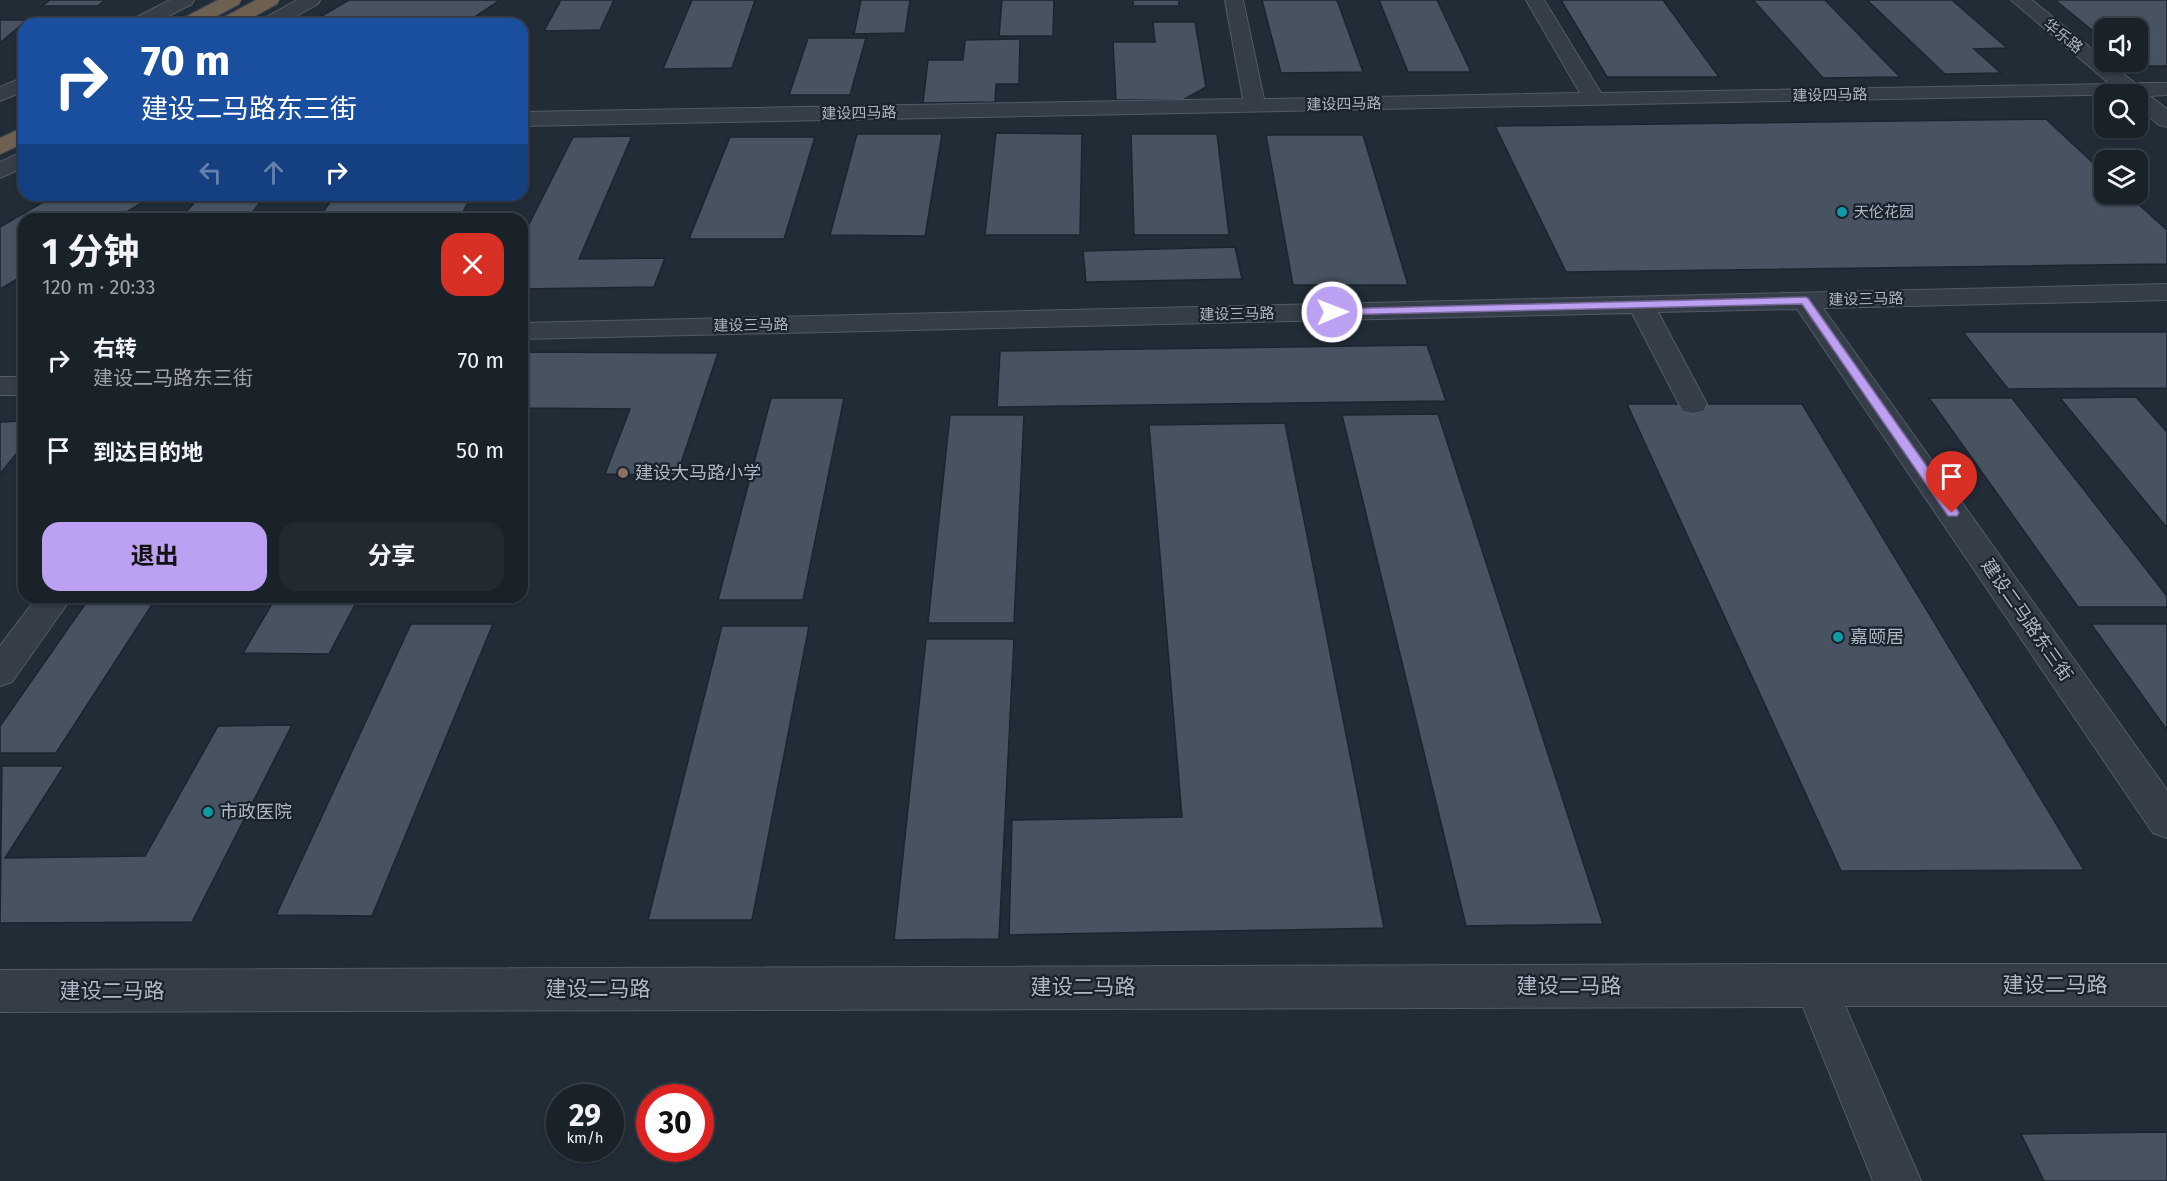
<!DOCTYPE html>
<html lang="zh">
<head>
<meta charset="utf-8">
<style>
	:root { --surface:#192129; --page:#222931; --text:#f1f3f6; --muted:#9fa3a8; --line:#373e46; --accent:#bca0f2 }
	body { margin:0; font-family:"Fira Sans","Noto Sans SC",sans-serif; background:var(--page); color:var(--text); height:100vh; display:flex; flex-direction:column; font-size:22px; white-space:nowrap }
	* { box-sizing:border-box; margin:0 }
	p { font-size:20px; color:var(--muted) }
	.icon { flex:none; width:33px; height:33px; fill:none; stroke:currentColor; stroke-width:2; stroke-linecap:round; stroke-linejoin:round }
	.map { position:relative; flex:1; overflow:hidden }
	.drawer { position:absolute; left:18px; top:213px; width:510px; height:390px; display:flex; flex-direction:column; background:var(--surface); border-radius:18px; box-shadow:0 2px 4px #0004,0 0 0 2px var(--line) }
	.drawer>* { flex:none }
	.banner { position:absolute; left:18px; top:18px; width:510px; height:183px; border-radius:18px; box-shadow:0 2px 4px #0004,0 0 0 2px var(--line); background:#1a4fa0; color:#fff; overflow:hidden }
	.controls { position:absolute; left:2094px; top:18px; display:grid; gap:12px }
	.controls a { display:grid; place-items:center; width:54px; height:54px; border-radius:12px; background:var(--surface); box-shadow:0 2px 4px #0004,0 0 0 2px var(--line); font-size:30px }
	.speed { position:absolute; left:546px; top:1084px; display:flex; gap:12px; font-size:30px; font-weight:700; text-align:center }
	.speed>* { display:grid; place-content:center; width:78px; height:78px; border-radius:50%; background:var(--surface); box-shadow:0 2px 4px #0004,0 0 0 2px var(--line); line-height:1 }
	.speed small { font-size:15px; font-weight:400 }
	.speed .limit { border:9px solid #d22; background:#fff; color:#111 }
	.pin { position:absolute; display:grid; place-items:center; width:51px; height:51px; color:#fff; margin:-62px -26px; border-radius:50% 50% 50% 0; rotate:-45deg; box-shadow:0 0 6px #0007 }
	.pin .icon { rotate:45deg }
	.me { position:absolute; width:66px; margin:-33px; rotate:89deg; stroke-linejoin:round; filter:drop-shadow(0 0 4px #0008) }
	.turn { display:flex; align-items:center; gap:21px; height:126px; padding:0 24px; font-size:27px }
	.turn .icon { width:78px; height:78px; stroke-width:2.5 }
	.turn b { display:block; font-size:42px; line-height:51px }
	.lanes { display:flex; align-items:center; height:57px; padding:0 24px; background:#0003; justify-content:center; gap:30px; direction:ltr }
	.lanes .off { opacity:.35 }
	.round { display:grid; place-items:center; flex:none; width:63px; height:63px; border-radius:18px; background:var(--page) }
	.head { display:flex; align-items:center; justify-content:space-between; height:102px; padding:0 24px }
	h1 { font-size:36px; font-weight:700; line-height:45px }
	.primary-button { display:flex; gap:12px; margin-top:auto; padding:12px 24px }
	.primary-button a { flex:1; height:69px; border-radius:18px; background:var(--accent); color:#111; font-size:24px; font-weight:700; line-height:69px; text-align:center }
	.primary-button a+a { background:var(--page); color:var(--text) }
	ul { padding:0; list-style:none }
	li { display:flex; align-items:center; gap:18px; height:90px; padding:0 24px }
	li div { flex:1 }
	li b { display:block; font-size:22px }
	li em { font-style:normal }
	.map>svg:first-child { display:block }
	.building { fill:#475361; stroke:#1c242e; stroke-width:1.5 }
	.lines { fill:none; stroke-linecap:round; stroke-linejoin:round }
	.street-casing { stroke:#525b66; stroke-width:2 }
	.highway-casing { stroke:#3f4852; stroke-width:2 }
	.street { fill:#343d48; fill-rule:evenodd }
	.highway { fill:#6e6151; fill-rule:evenodd }
	.route { fill:#bca0f2; stroke:#7a689d; stroke-width:1.5 }
	.culture-dot { fill:#0f9aa8; stroke:#1a222c; stroke-width:2 }
	.education-dot { fill:#8d6e63; stroke:#1a222c; stroke-width:2 }
	.labels { text-anchor:middle; stroke-width:4.5; stroke-linejoin:round; paint-order:stroke }
	.far-street-label { font-size:15px; fill:#afb8c5; stroke:#1a222c }
	.far-poi-label { font-size:15px; fill:#afb8c5; stroke:#1a222c; text-anchor:start }
	.poi-label { font-size:18px; fill:#afb8c5; stroke:#1a222c; text-anchor:start }
	.street-label { font-size:18px; fill:#afb8c5; stroke:#1a222c }
	.near-street-label { font-size:21px; fill:#afb8c5; stroke:#1a222c }
</style>
</head>
<body>
<div class="map">
<svg width="2167" height="1181" viewBox="0 0 2167 1181">
	<rect width="100%" height="100%" fill="#212c37"/>
	<!-- building -->
	<g class="building">
		<polygon points="50,0 105,0 98,6 42,6"/>
		<polygon points="349,0 500,0 464,24 308,24"/>
		<polygon points="561,0 614,0 600,30 544,31"/>
		<polygon points="692,0 755,0 732,68 663,69"/>
		<polygon points="861,0 910,0 905,33 854,34"/>
		<polygon points="1002,0 1054,0 1053,36 999,36"/>
		<rect x="1133" y="0" width="46" height="6"/>
		<polygon points="1262,0 1337,0 1363,72 1281,73"/>
		<polygon points="1379,0 1437,0 1471,72 1408,72"/>
		<polygon points="1561,0 1663,0 1719,77 1607,77"/>
		<polygon points="1753,0 1825,0 1900,77 1823,78"/>
		<polygon points="1867,0 1952,0 2007,48 1974,49 2001,73 1945,74"/>
		<polygon points="2055,0 2167,0 2167,66 2137,66 2131,62 2138,62 2138,28 2104,28 2104,40"/>
		<polygon points="0,20 27,20 0,43"/>
		<polygon points="1153,22 1195,22 1206,87 1183,100 1116,100 1113,42 1155,42"/>
		<polygon points="808,38 866,38 850,95 789,95"/>
		<polygon points="1020,39 1019,84 996,84 995,102 923,103 928,60 963,60 965,40"/>
		<polygon points="2046,119 2104,173 2104,194 2127,194 2167,230 2167,264 1566,272 1495,126"/>
		<polygon points="996,133 1082,134 1080,235 985,235"/>
		<polygon points="857,134 942,134 925,236 830,235"/>
		<polygon points="1131,134 1217,134 1229,235 1134,235"/>
		<polygon points="1266,135 1363,135 1408,285 1293,285"/>
		<polygon points="632,136 579,259 665,258 654,287 522,289 522,238 573,137"/>
		<polygon points="730,137 815,137 784,239 689,239"/>
		<polygon points="55,195 155,195 115,219 24,219 24,275 0,289 0,227"/>
		<polygon points="201,195 266,195 247,219 180,219"/>
		<polygon points="335,195 472,195 459,219 318,219"/>
		<polygon points="1235,247 1242,279 1086,282 1083,251"/>
		<polygon points="1963,332 2167,332 2167,388 2008,389"/>
		<polygon points="1427,345 1446,401 997,407 1000,351"/>
		<polygon points="522,352 718,353 677,475 605,474 630,409 522,408"/>
		<polygon points="2136,397 2167,432 2167,528 2060,398"/>
		<polygon points="771,398 844,398 803,600 718,600"/>
		<polygon points="1929,398 2012,398 2167,596 2167,607 2078,607"/>
		<polygon points="1627,404 1802,404 2084,870 1841,871"/>
		<polygon points="1438,414 1603,924 1466,926 1342,415"/>
		<polygon points="950,415 1024,415 1014,623 928,623"/>
		<polygon points="24,421 24,444 0,474 0,422"/>
		<polygon points="1285,423 1384,928 1009,935 1012,820 1182,817 1149,425"/>
		<polygon points="90,597 157,597 56,753 0,753 0,726"/>
		<polygon points="276,597 359,597 329,654 243,653"/>
		<polygon points="411,624 493,624 372,916 276,915"/>
		<polygon points="2091,624 2167,624 2167,730"/>
		<polygon points="722,626 809,626 752,920 648,920"/>
		<polygon points="926,639 1014,639 999,939 894,940"/>
		<polygon points="292,725 192,922 0,923 2,766 64,766 5,858 145,856 218,726"/>
		<polygon points="2167,1132 2167,1181 2044,1181 2021,1134"/>
	</g>
	<g class="lines">
		<defs>
			<g id="street">
				<polygon points="170,0 194,0 192,4 153,24 128,24 131,20"/>
				<polygon points="297,0 320,0 318,4 282,24 258,24 261,20"/>
				<polygon points="1225,0 1243,0 1264,99 1580,93 1526,0 1544,0 1601,93 2110,84 2011,0 2032,0 2104,59 2104,62 2108,62 2135,83 2167,83 2167,95 2150,96 2167,109 2167,127 2159,125 2138,107 2138,94 522,126 522,112 1243,99"/>
				<polygon points="24,77 24,91 0,101 0,87"/>
				<polygon points="24,151 24,167 0,178 0,162"/>
				<polygon points="2167,284 2167,300 1823,308 2167,790 2167,838 2153,833 1797,309 1658,312 1707,404 1703,411 1693,413 1683,411 1679,404 1632,313 522,339 522,323"/>
				<rect x="0" y="377" width="24" height="18"/>
				<polygon points="37,597 72,597 12,682 0,686 0,646"/>
				<polygon points="1815,964 2167,964 2167,1006 1845,1006 1921,1181 1873,1181 1803,1007 0,1012 0,970"/>
			</g>
			<g id="highway">
				<polygon points="218,0 241,0 239,4 202,24 177,24 180,20"/>
				<polygon points="256,0 279,0 277,4 240,24 216,24 219,20"/>
				<polygon points="24,127 24,143 0,154 0,138"/>
			</g>
		</defs>
		<!-- street casing -->
		<use href="#street" class="street-casing"/>
		<!-- highway casing -->
		<use href="#highway" class="highway-casing"/>
		<!-- street -->
		<use href="#street" class="street"/>
		<!-- highway -->
		<use href="#highway" class="highway"/>
	</g>
	<!-- route -->
	<polygon class="route" points="1805,297 1808,298 1957,509 1959,513 1957,516 1948,516 1802,304 1332,315 1326,312 1332,309"/>
	<!-- markers -->
	<g class="culture-dot">
		<circle cx="1842" cy="212" r="6"/>
		<circle cx="1838" cy="637" r="6"/>
		<circle cx="208" cy="812" r="6"/>
	</g>
	<circle class="education-dot" cx="623" cy="473" r="6"/>
	<g class="labels">
		<!-- far-street labels -->
		<g class="far-street-label">
			<text transform="translate(2063 36) rotate(39)" y="5">华乐路</text>
			<text transform="translate(1830 95) rotate(-1)" y="5">建设四马路</text>
			<text transform="translate(1344 104) rotate(-1)" y="5">建设四马路</text>
			<text transform="translate(859 113) rotate(-1)" y="5">建设四马路</text>
			<text transform="translate(1866 299) rotate(-1)" y="5">建设三马路</text>
			<text transform="translate(1237 314) rotate(-1)" y="5">建设三马路</text>
			<text transform="translate(751 325) rotate(-1)" y="5">建设三马路</text>
		</g>
		<!-- far-poi labels -->
		<g class="far-poi-label">
			<text x="1854" y="217">天伦花园</text>
		</g>
		<!-- poi labels -->
		<g class="poi-label">
			<text x="635" y="479">建设大马路小学</text>
			<text x="1850" y="643">嘉颐居</text>
			<text x="220" y="818">市政医院</text>
		</g>
		<!-- street labels -->
		<g class="street-label">
			<text transform="translate(2027 620) rotate(55)" y="6">建设二马路东三街</text>
		</g>
		<!-- near-street labels -->
		<g class="near-street-label">
			<text x="2055" y="992">建设二马路</text>
			<text x="1569" y="993">建设二马路</text>
			<text x="1083" y="994">建设二马路</text>
			<text x="598" y="996">建设二马路</text>
			<text x="112" y="998">建设二马路</text>
		</g>
	</g>
</svg>
<div class="controls">
<a><svg class="icon" aria-label="sound" viewBox="0 0 24 24"><path d="M4 9h4l5-4v14l-5-4H4zM17 9q2 3 0 6"/></svg></a>
<a><svg class="icon" aria-label="search" viewBox="0 0 24 24"><circle cx="10" cy="10" r="6"/><path d="M15 15l6 6"/></svg></a>
<a><svg class="icon" aria-label="layers" viewBox="0 0 24 24"><path d="M12 4l9 5-9 5-9-5zM3 14l9 5 9-5"/></svg></a>
</div>
<div class="speed"><div>29<small>km/h</small></div><div class="limit">30</div></div>
<div class="pin" style="left:1952px;top:513px;background:#d93025"><svg class="icon" aria-label="arrive" viewBox="0 0 24 24"><path d="M6 21V4h12l-3 4 3 4H6"/></svg></div>
<svg class="me" style="left:1332px;top:312px" viewBox="-20 -20 40 40"><circle r="17" fill="#bca0f2" stroke="#fff" stroke-width="3"/><path d="M0-11L8 9 0 5-8 9z" fill="#fff"/></svg>
<div class="banner">
<div class="turn"><svg class="icon" aria-label="right" viewBox="0 0 24 24"><path d="M7 20v-9h11M14 6l5 5-5 5"/></svg><div><b>70 m</b>建设二马路东三街</div></div>
<div class="lanes"><svg class="icon off" aria-label="left" viewBox="0 0 24 24"><path d="M17 20v-9H6M10 6l-5 5 5 5"/></svg><svg class="icon off" aria-label="ahead" viewBox="0 0 24 24"><path d="M12 20V5M6 11l6-6 6 6"/></svg><svg class="icon" aria-label="right" viewBox="0 0 24 24"><path d="M7 20v-9h11M14 6l5 5-5 5"/></svg></div>
</div>
<section class="drawer">
<div class="head"><div><h1>1 分钟</h1><p>120 m · 20:33</p></div><a class="round" style="background:#d93025;color:#fff"><svg class="icon" aria-label="close" viewBox="0 0 24 24"><path d="M6 6l12 12M18 6L6 18"/></svg></a></div>
<ul>
<li><svg class="icon" aria-label="right" viewBox="0 0 24 24"><path d="M7 20v-9h11M14 6l5 5-5 5"/></svg><div><b>右转</b><p>建设二马路东三街</p></div><em>70 m</em></li>
<li><svg class="icon" aria-label="arrive" viewBox="0 0 24 24"><path d="M6 21V4h12l-3 4 3 4H6"/></svg><div><b>到达目的地</b></div><em>50 m</em></li>
</ul>
<div class="primary-button"><a>退出</a><a>分享</a></div>
</section>
</div>
</body>
</html>
